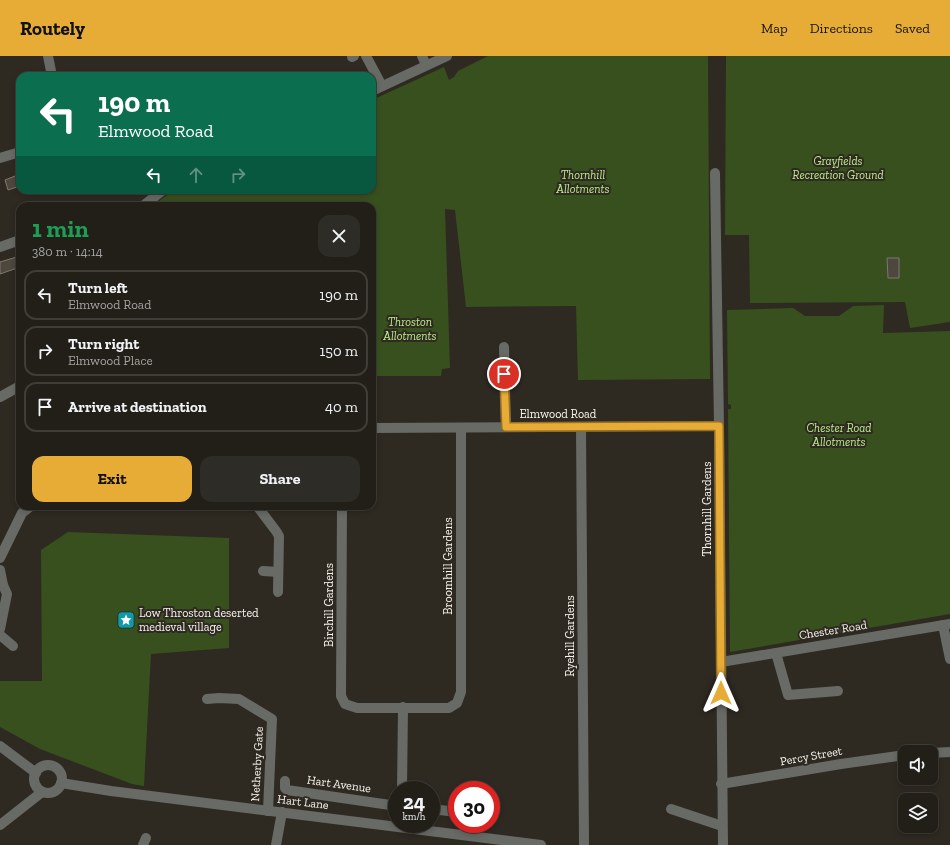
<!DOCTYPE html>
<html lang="en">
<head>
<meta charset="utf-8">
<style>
	:root { --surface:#221f19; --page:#2e2c26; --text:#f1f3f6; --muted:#a2a2a2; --line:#3f3d38; --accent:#e6ac36 }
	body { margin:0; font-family:"Zilla Slab",serif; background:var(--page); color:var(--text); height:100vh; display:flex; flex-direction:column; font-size:15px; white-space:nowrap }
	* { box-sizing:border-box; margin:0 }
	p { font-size:13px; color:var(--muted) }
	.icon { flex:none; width:22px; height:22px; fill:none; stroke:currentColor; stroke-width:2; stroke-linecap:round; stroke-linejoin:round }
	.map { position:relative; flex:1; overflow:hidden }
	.panel { position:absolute; left:16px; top:146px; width:360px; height:308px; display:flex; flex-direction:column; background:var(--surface); border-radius:12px; box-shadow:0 2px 6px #0003,0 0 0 1px var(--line) }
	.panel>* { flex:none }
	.guide { position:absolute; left:16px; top:16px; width:360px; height:122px; border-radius:12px; box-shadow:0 2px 6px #0003,0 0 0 1px var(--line); background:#0b6e4f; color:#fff; overflow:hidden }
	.tools { position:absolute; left:898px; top:689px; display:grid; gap:8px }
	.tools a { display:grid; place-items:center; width:40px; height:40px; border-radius:8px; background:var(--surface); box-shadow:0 2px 6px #0003,0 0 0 1px var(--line); font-size:20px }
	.speed { position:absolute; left:388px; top:725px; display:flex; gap:8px; font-size:20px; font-weight:700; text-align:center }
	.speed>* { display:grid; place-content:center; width:52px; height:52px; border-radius:50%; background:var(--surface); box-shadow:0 2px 6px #0003,0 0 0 1px var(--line); line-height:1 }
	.speed small { font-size:10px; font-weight:400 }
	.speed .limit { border:6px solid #d22; background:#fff; color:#111 }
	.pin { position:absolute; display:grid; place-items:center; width:34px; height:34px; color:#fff; margin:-17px; border:2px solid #fff; border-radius:50%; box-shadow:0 1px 4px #0007 }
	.me { position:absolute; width:44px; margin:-22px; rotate:0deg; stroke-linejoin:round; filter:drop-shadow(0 0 3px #0008) }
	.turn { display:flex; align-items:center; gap:14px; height:84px; padding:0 16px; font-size:18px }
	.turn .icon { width:52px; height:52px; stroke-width:2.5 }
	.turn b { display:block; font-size:28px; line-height:34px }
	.lanes { display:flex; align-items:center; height:38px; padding:0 16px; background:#0003; justify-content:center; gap:20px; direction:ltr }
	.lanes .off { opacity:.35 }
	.round { display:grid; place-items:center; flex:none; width:42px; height:42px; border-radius:12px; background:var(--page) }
	.headline { display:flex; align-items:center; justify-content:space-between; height:68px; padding:0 16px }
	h1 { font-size:24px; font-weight:700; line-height:30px; color:#1e9e55 }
	.action { display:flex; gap:8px; margin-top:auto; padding:8px 16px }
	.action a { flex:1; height:46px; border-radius:12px; background:var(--accent); color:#111; font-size:16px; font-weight:700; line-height:46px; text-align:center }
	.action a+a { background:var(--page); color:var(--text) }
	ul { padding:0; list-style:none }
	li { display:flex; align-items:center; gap:12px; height:50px; margin:0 8px 6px; padding:0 8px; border:2px solid var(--line); border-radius:12px }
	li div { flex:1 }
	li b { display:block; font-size:15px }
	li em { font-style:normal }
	header { display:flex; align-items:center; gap:24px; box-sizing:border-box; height:56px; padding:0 20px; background:var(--accent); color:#111 }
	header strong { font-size:19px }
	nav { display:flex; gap:22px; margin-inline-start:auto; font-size:14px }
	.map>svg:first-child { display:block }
	.green { fill:#38501e }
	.building { fill:#4d473e; stroke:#7e786e }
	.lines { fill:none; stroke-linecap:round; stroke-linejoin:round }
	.minor { stroke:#686a66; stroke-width:10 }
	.route-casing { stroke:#967023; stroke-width:10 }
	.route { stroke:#e6ac36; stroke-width:7 }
	.labels { text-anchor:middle; stroke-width:4; stroke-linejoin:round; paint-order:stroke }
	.park-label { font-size:12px; font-style:italic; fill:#baec8a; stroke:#2e2921 }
	.street-label { font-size:12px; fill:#f7f3ee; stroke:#2e2921 }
	.poi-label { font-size:12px; fill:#f7f3ee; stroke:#2e2921; text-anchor:start }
</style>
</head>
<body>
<header>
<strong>Routely</strong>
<nav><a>Map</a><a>Directions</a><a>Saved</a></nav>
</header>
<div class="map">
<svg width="950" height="789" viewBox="0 0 950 789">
	<rect width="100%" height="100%" fill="#2e2921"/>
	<!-- green -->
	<g class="green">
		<polygon points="488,0 708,0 710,323 578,324 576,250 466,251 455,154 445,153 450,312 442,313 441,320 372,320 372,150 152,150 174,134 372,134 372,44 444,11 449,24 454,21 458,15"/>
		<polygon points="726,0 950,0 950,266 910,272 905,246 750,247 749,179 725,179"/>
		<polygon points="884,249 883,277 950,275 950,558 730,596 728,353 731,353 731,349 728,348 727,254 793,252 805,260 839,260 853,250"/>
		<polygon points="68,476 229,482 229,592 151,598 144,730 132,728 40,693 0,671 0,625 42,625 41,494"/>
	</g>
	<!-- building -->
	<g class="building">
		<polygon points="20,118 20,130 8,134 5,124"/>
		<polygon points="20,200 20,211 0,218 0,206"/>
		<polygon points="887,202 899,202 899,222 888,222"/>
	</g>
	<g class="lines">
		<!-- minor -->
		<g class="minor">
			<polyline points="48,0 52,20"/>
			<polyline points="366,0 382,30"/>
			<polyline points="422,0 426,9"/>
			<polyline points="352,1 354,0"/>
			<polyline points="372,35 447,0"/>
			<polyline points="0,102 20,96"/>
			<polyline points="715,117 719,370 723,789"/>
			<polyline points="143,150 163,134"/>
			<polyline points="0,191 20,184"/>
			<polyline points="504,291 506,371"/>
			<polyline points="0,341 20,330"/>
			<polyline points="581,371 584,789"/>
			<polyline points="372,372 719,370"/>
			<polyline points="257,450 276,475 279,480 278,536"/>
			<polyline points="342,450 341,640 345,648 357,652 449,652 457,647 461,636 461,372"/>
			<polyline points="0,502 22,457 31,450"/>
			<polyline points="0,514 3,529 7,538 0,573"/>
			<polyline points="263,515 278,516"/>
			<polyline points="943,569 950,603"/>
			<polyline points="0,579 13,590"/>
			<polyline points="776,597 788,639 838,635"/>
			<polyline points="721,606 950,568"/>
			<polyline points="207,643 219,642 239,643 272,663 268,755"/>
			<polyline points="0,690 36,717"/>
			<polyline points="931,697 950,696"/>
			<circle cx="48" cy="723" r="14"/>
			<polyline points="285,725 285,732 287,734 397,750"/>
			<polyline points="61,727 111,735 541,789"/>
			<polyline points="721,728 841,708 905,699"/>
			<polyline points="402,734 403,651"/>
			<polyline points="431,753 457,756"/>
			<polyline points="671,753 722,770"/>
			<polyline points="491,758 493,752"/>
			<polyline points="0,769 42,736"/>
			<polyline points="143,789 146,782"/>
			<polyline points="276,789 282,756"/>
		</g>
	</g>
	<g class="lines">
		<defs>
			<polyline id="route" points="504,318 506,371 719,370 721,637"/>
		</defs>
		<!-- route casing -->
		<use href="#route" class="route-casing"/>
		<!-- route -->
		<use href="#route" class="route"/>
	</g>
	<!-- icons -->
	<defs>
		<symbol id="sight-square" viewBox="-11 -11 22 22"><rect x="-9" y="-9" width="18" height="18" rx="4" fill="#0f9aa8" stroke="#2e2921"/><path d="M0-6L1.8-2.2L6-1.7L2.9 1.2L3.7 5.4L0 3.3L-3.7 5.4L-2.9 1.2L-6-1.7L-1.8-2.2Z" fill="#fff"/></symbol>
	</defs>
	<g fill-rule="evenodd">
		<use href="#sight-square" x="116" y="554" width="20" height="20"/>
	</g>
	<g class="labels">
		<!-- park labels -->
		<g class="park-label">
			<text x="838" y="109">Grayfields<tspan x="838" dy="14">Recreation Ground</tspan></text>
			<text x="583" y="123">Thornhill<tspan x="583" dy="14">Allotments</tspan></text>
			<text x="410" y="270">Throston<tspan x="410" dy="14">Allotments</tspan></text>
			<text x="839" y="376">Chester Road<tspan x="839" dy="14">Allotments</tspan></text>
		</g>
		<!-- street labels -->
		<g class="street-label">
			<text x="558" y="362">Elmwood Road</text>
			<text transform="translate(707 453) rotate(-90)" y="4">Thornhill Gardens</text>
			<text transform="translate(448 510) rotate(-90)" y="4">Broomhill Gardens</text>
			<text transform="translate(329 549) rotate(-90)" y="4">Birchill Gardens</text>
			<text transform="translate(833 574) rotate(-9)" y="4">Chester Road</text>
			<text transform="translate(570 580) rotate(-90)" y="4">Ryehill Gardens</text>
			<text transform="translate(811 700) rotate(-10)" y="4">Percy Street</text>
			<text transform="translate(257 708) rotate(-87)" y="4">Netherby Gate</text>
			<text transform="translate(339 728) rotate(8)" y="4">Hart Avenue</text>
			<text transform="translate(303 746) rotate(7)" y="4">Hart Lane</text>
		</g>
		<!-- poi labels -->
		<g class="poi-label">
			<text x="139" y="561">Low Throston deserted<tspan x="139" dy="14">medieval village</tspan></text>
		</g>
	</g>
</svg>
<div class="tools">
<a><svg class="icon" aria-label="sound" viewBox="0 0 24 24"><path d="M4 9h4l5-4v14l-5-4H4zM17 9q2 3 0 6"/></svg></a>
<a><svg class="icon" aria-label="layers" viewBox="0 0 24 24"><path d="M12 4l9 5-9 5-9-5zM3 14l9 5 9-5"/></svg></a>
</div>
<div class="speed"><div>24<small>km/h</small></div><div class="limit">30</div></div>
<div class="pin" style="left:504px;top:318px;background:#d93025"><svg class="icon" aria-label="arrive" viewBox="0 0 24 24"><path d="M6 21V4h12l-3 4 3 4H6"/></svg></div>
<svg class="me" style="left:721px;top:637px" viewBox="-20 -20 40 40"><path d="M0-17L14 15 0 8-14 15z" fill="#e6ac36" stroke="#fff" stroke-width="4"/></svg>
<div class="guide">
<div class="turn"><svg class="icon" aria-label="left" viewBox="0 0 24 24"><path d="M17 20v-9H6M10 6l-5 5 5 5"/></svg><div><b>190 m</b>Elmwood Road</div></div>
<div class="lanes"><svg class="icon" aria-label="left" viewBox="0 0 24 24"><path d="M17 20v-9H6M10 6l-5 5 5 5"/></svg><svg class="icon off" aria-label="ahead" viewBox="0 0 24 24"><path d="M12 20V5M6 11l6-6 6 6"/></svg><svg class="icon off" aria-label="right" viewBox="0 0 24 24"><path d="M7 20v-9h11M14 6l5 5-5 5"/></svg></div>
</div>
<section class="panel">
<div class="headline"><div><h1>1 min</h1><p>380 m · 14:14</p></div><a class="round"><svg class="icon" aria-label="close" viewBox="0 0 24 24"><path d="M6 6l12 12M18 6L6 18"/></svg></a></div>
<ul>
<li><svg class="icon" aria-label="left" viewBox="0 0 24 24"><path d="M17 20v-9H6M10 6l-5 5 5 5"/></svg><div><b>Turn left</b><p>Elmwood Road</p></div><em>190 m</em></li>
<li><svg class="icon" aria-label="right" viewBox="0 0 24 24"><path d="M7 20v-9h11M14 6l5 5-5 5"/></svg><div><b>Turn right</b><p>Elmwood Place</p></div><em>150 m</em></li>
<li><svg class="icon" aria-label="arrive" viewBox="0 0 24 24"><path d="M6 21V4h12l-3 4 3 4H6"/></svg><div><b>Arrive at destination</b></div><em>40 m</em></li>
</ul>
<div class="action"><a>Exit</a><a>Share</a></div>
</section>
</div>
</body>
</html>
